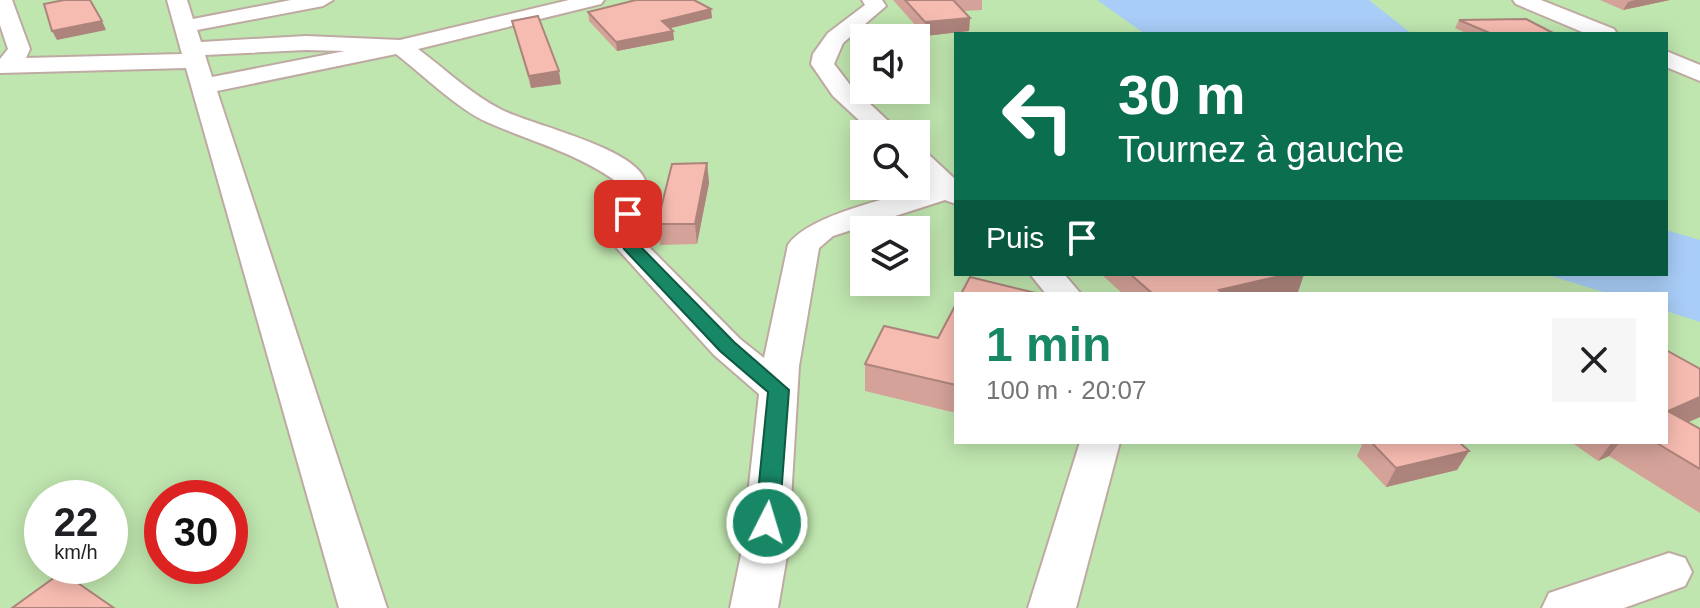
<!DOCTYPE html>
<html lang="fr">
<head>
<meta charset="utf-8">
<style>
	:root { --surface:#fff; --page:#f6f6f6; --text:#202124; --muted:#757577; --accent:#178766 }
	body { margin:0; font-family:Helvetica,sans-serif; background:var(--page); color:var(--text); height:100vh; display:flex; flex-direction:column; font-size:30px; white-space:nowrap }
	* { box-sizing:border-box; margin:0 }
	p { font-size:26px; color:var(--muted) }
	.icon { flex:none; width:44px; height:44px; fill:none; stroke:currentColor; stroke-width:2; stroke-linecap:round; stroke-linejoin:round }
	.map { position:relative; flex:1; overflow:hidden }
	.drawer { position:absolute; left:954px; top:292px; width:714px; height:152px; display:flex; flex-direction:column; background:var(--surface); border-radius:0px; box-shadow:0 4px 20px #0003 }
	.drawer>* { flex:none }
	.banner { position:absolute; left:954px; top:32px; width:714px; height:244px; border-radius:0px; box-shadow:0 4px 20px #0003; background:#0b6e4f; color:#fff; overflow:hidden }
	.tools { position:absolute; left:850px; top:24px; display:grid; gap:16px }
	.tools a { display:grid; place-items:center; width:80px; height:80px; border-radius:0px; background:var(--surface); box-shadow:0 4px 20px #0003; font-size:40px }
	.speed { position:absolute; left:24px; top:480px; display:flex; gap:16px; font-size:40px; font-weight:700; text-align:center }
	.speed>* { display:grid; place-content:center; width:104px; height:104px; border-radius:50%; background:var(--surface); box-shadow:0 4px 20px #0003; line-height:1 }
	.speed small { font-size:20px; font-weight:400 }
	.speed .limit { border:12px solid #d22; background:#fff; color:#111 }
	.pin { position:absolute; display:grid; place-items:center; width:68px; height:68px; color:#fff; margin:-34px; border-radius:16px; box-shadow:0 4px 12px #0006 }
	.me { position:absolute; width:88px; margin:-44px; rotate:5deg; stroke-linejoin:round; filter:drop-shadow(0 0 6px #0008) }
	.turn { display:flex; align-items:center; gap:28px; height:168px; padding:0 32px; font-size:36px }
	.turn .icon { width:104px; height:104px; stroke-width:2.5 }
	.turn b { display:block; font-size:56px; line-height:68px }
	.then { display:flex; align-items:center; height:76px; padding:0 32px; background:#0003; gap:16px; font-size:30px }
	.round { display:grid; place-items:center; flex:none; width:84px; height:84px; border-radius:0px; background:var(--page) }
	.headline { display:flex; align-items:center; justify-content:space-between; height:136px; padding:0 32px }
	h1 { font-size:48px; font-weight:800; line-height:60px; color:var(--accent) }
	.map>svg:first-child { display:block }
	.green { fill:#c0e6af; fill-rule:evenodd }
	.water { fill:#a8cdf7 }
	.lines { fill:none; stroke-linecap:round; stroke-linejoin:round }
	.minor-casing { stroke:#beaaa2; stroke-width:4 }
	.minor { fill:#fff; fill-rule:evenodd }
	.wall { fill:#d4a298 }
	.shaded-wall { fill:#ad847c }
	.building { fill:#f7bcb1; stroke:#ad847c; stroke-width:2 }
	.route { fill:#178766; stroke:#0f5842; stroke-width:2 }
</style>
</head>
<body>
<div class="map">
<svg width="1700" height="608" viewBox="0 0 1700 608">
	<rect width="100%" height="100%" fill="#fff6f2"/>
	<!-- green -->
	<path class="green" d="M 0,0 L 1700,0 L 1700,608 L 0,608 ZM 956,34 L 1666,34 L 1666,274 L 956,274 ZM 864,38 L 916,38 L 916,90 L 864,90 ZM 864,134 L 916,134 L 916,186 L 864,186 ZM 864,230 L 916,230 L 916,282 L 864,282 ZM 956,294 L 1666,294 L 1666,442 L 956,442 ZM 42,498 L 110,498 L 110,566 L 42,566 ZM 162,498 L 230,498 L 230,566 L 162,566 Z"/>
	<!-- water -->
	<g class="water">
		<polygon points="1097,0 1369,0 1412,34 1145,34"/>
		<polygon points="1666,230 1700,240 1700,322 1666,311 1666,294 1610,294 1545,274 1666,274"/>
	</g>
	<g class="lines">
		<defs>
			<g id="minor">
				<path d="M 0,0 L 12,0 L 30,49 L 26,58 L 182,54 L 167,0 L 187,0 L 193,19 L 291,0 L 333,0 L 323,6 L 197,30 L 201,42 L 306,36 L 400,40 L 569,0 L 604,0 L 601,4 L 418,49 C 445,69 472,95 502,110 C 533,125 630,147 644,178 C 652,194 643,215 638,231 L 643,241 L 740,339 L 764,358 L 788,245 C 809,214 893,198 930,186 L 916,173 L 916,150 L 926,152 L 956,180 L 956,204 L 945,200 L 833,236 L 819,248 L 799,366 L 788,550 L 778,608 L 730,608 L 742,550 L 759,394 L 714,355 L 614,245 L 608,231 L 618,197 L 617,182 C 577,153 532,142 487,122 C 459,110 421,73 396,54 L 217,91 L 387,608 L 339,608 L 186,68 L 0,73 L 0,59 L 8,49 L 0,25 ZM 306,50 L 345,51 L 212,77 L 205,55 Z"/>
				<polygon points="862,0 882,0 886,6 843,43 834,64 851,86 902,134 874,134 833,96 811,64 813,54 828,33 865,5"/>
				<polygon points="1513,0 1541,0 1614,29 1617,34 1587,34 1516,4"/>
				<polygon points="1666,51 1700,65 1700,81 1666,67"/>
				<polygon points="1030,274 1064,274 1081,294 1046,294"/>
				<polygon points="1080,442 1120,442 1076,608 1028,608"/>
				<polygon points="1669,553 1685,558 1692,572 1685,586 1624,608 1542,608 1549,593"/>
			</g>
		</defs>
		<!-- minor casing -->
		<use href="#minor" class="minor-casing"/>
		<!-- minor -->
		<use href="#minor" class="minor"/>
	</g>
	<!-- wall -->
	<g class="wall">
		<polygon points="893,0 982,0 982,10 964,11 970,18 969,31 925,36"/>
		<polygon points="1600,0 1670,0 1623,10"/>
		<polygon points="711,9 712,18 670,28 673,31 674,40 617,51 589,21 588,12"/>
		<polygon points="1459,20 1555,34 1468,34 1455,28"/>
		<polygon points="512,21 561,84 531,88"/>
		<polygon points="707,163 709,183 697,244 660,245 657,224"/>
		<polygon points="1101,274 1304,274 1298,292 1291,294 1123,294"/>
		<polygon points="956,304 956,413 865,391 865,364 938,338"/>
		<polygon points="1700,369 1700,417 1688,422 1700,429 1700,513 1609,456 1598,461 1571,442 1666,442"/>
		<polygon points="1359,442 1459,442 1469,451 1457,470 1386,487 1357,456 1362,445"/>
	</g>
	<!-- shaded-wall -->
	<g class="shaded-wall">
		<polygon points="1635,0 1670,0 1623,10 1628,2"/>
		<polygon points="711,9 712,18 663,30 662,21"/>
		<polygon points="970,18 969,31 925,36 925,22"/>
		<polygon points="102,21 106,30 57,40 52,31"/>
		<polygon points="673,31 674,40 617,51 616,42"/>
		<polygon points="559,71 561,84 531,88 529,76"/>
		<polygon points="707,163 709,183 697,244 695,224"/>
		<polygon points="1289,274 1304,274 1298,292 1291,294 1218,294 1219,290"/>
		<polygon points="1700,397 1700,417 1666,432 1668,411"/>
		<polygon points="1612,442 1620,442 1609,456 1598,461"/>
		<polygon points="1469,451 1457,470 1386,487 1396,468"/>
	</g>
	<!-- building -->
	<g class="building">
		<polygon points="64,0 90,0 102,21 52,31 44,4"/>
		<polygon points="636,0 694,0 711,9 662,21 673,31 616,42 588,12"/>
		<polygon points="905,0 953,0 970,18 925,22"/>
		<polygon points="538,16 559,71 529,76 512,21"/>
		<polygon points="1526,19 1555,34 1492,34 1459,20"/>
		<polygon points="707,163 695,224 657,224 672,164"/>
		<polygon points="1130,274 1289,274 1219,290 1224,294 1153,294"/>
		<polygon points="970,277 1040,294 961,294"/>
		<polygon points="956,304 956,385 865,364 884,326 938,338"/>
		<polygon points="1666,350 1700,369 1700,397 1668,411 1700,429 1700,469 1655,442 1666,442"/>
		<polygon points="1371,442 1459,442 1469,451 1396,468"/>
		<polygon points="62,572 114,608 12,608"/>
	</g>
	<!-- route -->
	<polygon class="route" points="628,209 636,214 631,231 637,243 734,342 789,390 779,523 775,530 767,533 759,530 755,523 768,392 720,351 624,249 615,231 620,214"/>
</svg>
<div class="tools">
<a><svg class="icon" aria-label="sound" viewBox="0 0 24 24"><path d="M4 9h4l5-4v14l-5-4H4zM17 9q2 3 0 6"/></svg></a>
<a><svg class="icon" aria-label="search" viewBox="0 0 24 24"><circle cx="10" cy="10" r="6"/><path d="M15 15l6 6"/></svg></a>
<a><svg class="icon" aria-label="layers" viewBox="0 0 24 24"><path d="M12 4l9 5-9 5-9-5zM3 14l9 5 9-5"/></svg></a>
</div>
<div class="speed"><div>22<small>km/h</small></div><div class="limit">30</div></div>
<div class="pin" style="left:628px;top:214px;background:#d93025"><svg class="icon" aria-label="arrive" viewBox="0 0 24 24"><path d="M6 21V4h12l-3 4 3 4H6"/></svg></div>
<svg class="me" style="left:767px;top:523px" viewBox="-20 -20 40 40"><circle r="17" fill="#178766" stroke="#fff" stroke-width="3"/><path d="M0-11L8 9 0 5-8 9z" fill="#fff"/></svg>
<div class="banner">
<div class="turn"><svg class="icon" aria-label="left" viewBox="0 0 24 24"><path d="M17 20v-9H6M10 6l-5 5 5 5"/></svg><div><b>30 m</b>Tournez à gauche</div></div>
<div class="then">Puis<svg class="icon" aria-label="arrive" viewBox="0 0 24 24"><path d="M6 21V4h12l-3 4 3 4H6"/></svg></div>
</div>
<section class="drawer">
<div class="headline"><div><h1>1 min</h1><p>100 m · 20:07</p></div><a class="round"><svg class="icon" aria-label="close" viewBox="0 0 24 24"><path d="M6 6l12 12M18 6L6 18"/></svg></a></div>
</section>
</div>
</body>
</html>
